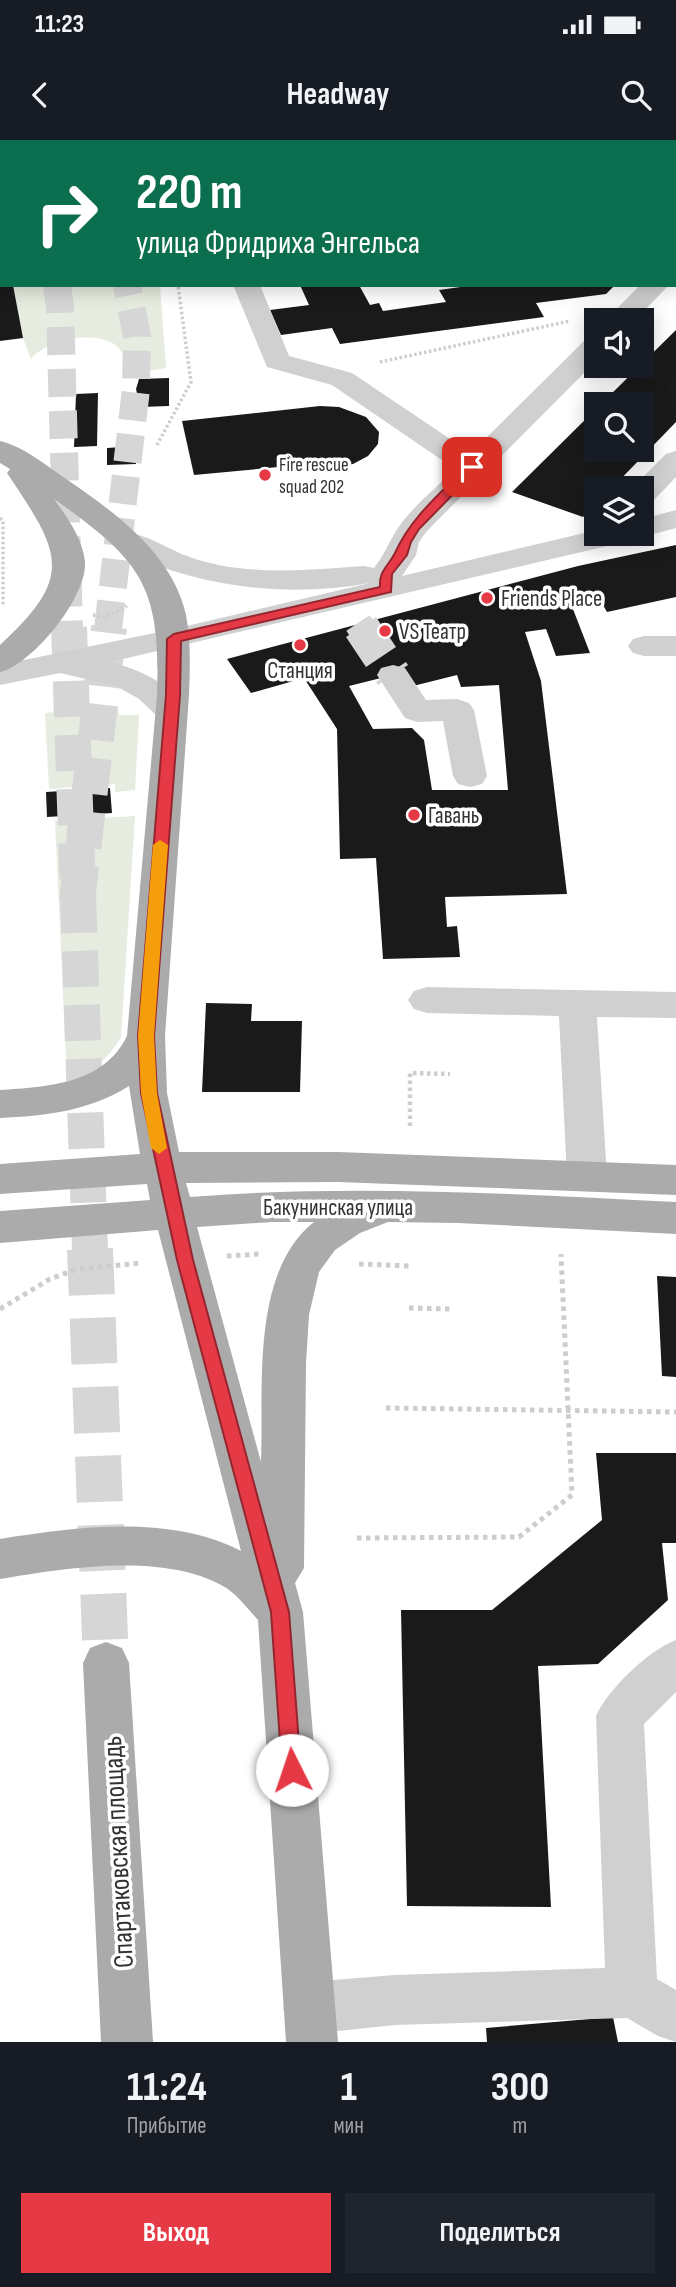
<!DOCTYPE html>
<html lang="ru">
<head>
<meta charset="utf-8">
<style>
	:root { --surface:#171b24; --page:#20242c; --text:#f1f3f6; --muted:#9ea1a6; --accent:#e63946 }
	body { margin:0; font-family:"Sofia Sans Condensed",sans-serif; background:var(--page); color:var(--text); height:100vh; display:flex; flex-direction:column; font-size:26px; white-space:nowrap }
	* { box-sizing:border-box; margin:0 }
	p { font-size:23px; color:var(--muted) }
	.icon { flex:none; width:38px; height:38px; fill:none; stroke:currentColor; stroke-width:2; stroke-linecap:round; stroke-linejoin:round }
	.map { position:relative; height:1902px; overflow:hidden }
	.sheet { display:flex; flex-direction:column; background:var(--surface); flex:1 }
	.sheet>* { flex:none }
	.guide { position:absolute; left:0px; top:0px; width:677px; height:147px; box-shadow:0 4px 18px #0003; background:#0b6e4f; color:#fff; overflow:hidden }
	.fabs { position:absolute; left:584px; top:168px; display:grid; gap:14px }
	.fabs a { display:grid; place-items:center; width:70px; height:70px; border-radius:0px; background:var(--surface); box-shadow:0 4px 18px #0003; font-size:35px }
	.pin { position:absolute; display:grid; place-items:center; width:60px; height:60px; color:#fff; margin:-30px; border-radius:14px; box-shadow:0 4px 10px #0006 }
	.me { position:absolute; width:77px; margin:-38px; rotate:356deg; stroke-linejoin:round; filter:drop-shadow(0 0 5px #0008) }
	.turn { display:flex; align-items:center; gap:24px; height:147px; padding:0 21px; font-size:32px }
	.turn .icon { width:91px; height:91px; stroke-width:2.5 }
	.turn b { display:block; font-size:49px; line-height:60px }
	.eta { display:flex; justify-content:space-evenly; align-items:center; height:119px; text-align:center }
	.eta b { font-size:42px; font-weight:700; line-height:49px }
	.cta { display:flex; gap:14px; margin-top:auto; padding:14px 21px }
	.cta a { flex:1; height:80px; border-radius:0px; background:var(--accent); color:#fff; font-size:28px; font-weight:700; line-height:80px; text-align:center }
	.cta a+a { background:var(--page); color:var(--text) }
	.status { display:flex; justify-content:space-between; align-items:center; height:49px; padding:0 35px; background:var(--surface); direction:ltr }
	.status svg { height:19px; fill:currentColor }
	header { display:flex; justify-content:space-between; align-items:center; height:91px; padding:0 21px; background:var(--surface); font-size:32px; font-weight:700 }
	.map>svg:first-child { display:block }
	.green { fill:#e6ecdf }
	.building { fill:#1a1a1a; fill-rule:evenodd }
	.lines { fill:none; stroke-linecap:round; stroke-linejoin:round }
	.minor-tunnel-far1 { stroke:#d6d6d6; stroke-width:28; stroke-dasharray:28 14; stroke-linecap:butt }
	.minor-tunnel { stroke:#d6d6d6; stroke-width:36; stroke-dasharray:36 18; stroke-linecap:butt }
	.major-tunnel-far2 { stroke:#d6d6d6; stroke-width:28; stroke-dasharray:28 14; stroke-linecap:butt }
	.major-tunnel-far1 { stroke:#d6d6d6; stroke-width:36; stroke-dasharray:36 18; stroke-linecap:butt }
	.major-tunnel { stroke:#d6d6d6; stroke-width:46; stroke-dasharray:46 23; stroke-linecap:butt }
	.path-far2 { stroke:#cdcdcd; stroke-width:3.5; stroke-dasharray:2.5 2.5; stroke-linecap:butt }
	.path-far1 { stroke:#cdcdcd; stroke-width:4.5; stroke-dasharray:3.5 3.5; stroke-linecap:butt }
	.path { stroke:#cdcdcd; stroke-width:5; stroke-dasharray:4.5 4.5; stroke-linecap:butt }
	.minor { fill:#d0d0d0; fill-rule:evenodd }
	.major { fill:#ababab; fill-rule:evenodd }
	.route { fill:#e63946; stroke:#96252e; stroke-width:2 }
	.slow { fill:#f59e0b }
	.poi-dot { fill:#e63946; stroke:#fff; stroke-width:2.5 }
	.labels { text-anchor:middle; stroke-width:7; stroke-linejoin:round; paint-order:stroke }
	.far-poi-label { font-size:19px; fill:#333; stroke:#fff; text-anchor:start }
	.poi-label { font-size:23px; fill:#333; stroke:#fff; text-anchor:start }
	.street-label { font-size:23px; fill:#333; stroke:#fff }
	.near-street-label { font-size:28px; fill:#333; stroke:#fff }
</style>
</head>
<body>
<div class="status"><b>11:23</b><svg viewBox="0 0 49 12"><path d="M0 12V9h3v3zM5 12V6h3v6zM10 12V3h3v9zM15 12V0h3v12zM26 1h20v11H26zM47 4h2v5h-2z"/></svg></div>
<header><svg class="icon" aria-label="back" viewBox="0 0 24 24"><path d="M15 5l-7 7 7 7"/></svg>Headway<svg class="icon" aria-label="search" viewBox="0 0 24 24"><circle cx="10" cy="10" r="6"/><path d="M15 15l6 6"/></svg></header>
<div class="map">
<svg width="676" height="1902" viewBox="0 0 676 1902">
	<rect width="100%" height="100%" fill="#fff"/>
	<!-- green -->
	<g class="green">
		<path d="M 13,145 L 160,145 L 166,228 L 123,235 C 124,230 125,223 124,218 C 116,185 47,197 31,219 L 23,198 Z"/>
		<polygon points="118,566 119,575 139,575 135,650 115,652 115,644 49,649 45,573"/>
		<path d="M 135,676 L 121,897 C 108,919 91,934 67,940 L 55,681 Z"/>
	</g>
	<!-- building -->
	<g class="building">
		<polygon points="13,145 23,198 0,201 0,147"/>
		<polygon points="300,145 359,145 370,165 379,163 383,171 446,162 439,150 475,145 615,145 606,154 536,163 544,177 340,204 332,188 281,195 270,170 309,165"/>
		<polygon points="676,190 676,282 612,348 597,348 597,363 583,377 512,352 597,268 597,310 642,310 642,264 601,264"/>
		<polygon points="169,238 169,266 140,267 136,249 139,239"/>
		<polygon points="98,253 97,306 74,307 76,254"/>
		<polygon points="320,266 339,267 366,277 379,292 378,304 368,316 353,324 334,328 300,325 194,335 182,281"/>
		<polygon points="136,306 136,324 107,325 107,308"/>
		<path d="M 676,405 L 676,457 L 607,472 L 599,458 L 571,464 L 590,513 L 556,516 L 546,489 L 525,492 L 541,541 L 567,754 L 445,757 L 447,787 L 457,786 L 460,817 L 383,819 L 376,718 L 340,719 L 337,589 L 304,538 L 251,553 L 227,519 L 578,426 ZM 393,535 L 409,547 L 457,535 L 461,547 L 499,545 L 508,650 L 432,650 L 424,600 L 412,588 L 373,589 L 349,546 Z"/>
		<polygon points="110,648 112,673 47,677 46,652"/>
		<polygon points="206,863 252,864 251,881 302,881 300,952 202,952"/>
		<polygon points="657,1136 676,1137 676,1237 662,1236"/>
		<polygon points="596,1313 676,1313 676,1403 662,1403 668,1460 598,1524 538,1526 551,1767 407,1766 401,1470 492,1470 602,1380"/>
		<polygon points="613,1877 618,1902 487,1902 486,1888"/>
	</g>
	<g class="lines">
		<!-- minor-tunnel-far1 -->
		<g class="minor-tunnel-far1">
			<polyline points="358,483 362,489"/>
			<polyline points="108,489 136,249 137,196 127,145"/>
		</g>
		<!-- minor-tunnel -->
		<g class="minor-tunnel">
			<polyline points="361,487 393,535"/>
			<polyline points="77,761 109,487"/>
		</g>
		<!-- major-tunnel-far2 -->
		<polyline class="major-tunnel-far2" points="57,145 60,168 69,489"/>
		<!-- major-tunnel-far1 -->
		<polyline class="major-tunnel-far1" points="69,487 90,1111"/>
		<!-- major-tunnel -->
		<polyline class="major-tunnel" points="90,1109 106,1523"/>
		<!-- path-far2 -->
		<g class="path-far2">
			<polyline points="155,2 157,0"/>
			<polyline points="380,222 570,181"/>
			<polyline points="157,305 191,242 178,145"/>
			<polyline points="0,378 3,381 3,467"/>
			<polyline points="93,475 105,477 127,466"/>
		</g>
		<!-- path-far1 -->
		<polyline class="path-far1" points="410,986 410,933 450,934"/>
		<!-- path -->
		<g class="path">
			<polyline points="227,1116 260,1114"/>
			<polyline points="359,1124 411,1126"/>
			<polyline points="409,1168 451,1169"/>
			<polyline points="0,1169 50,1139 77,1129 142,1123"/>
			<polyline points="386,1268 676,1272"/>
			<polyline points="357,1398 519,1397 572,1355 561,1114"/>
		</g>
		<!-- minor -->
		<g class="minor">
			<polygon points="58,0 87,0 57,2"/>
			<polygon points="99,0 125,0 99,2"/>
			<polygon points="417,0 448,0 449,2 419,2"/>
			<rect x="0" y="15" width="2" height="16"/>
			<path d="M 233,145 L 260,145 L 289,216 L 352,233 L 471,313 L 587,198 L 597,196 L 597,220 L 426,392 L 419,402 L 416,415 L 402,436 L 597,390 L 597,394 L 642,394 L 642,379 L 676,370 L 676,388 L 642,397 L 634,395 L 631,401 L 620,403 L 110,522 C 141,530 170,543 188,571 L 183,578 L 171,582 L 159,578 L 139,559 L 116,546 L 60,533 L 0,545 L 0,525 L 174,489 L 370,443 C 288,458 201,448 125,412 L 117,408 L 113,401 L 117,394 C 141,389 165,408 187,416 C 243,437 306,430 364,426 L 374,428 C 386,413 391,396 403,381 C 418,362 438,346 455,329 L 332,245 L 267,227 Z"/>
			<polygon points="640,145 669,145 635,180 606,180"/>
			<polygon points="676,311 676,337 653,361 642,364 642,348 632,348 666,314"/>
			<polygon points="644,496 676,496 676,516 644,516 633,513 628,506 633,499"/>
			<polygon points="393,525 405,528 426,560 457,559 469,563 474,570 487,636 482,644 470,647 458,644 453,636 443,581 417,582 405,578 377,535 381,528"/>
			<polygon points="427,847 676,852 676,878 597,877 607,1036 601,1047 587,1051 573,1047 567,1036 559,876 427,873 414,869 408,860 414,851"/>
			<path d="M 676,1500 L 676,1552 L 644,1584 L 657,1839 L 676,1850 L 676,1902 L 658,1896 L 627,1878 L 395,1885 L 309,1894 L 291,1886 L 283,1868 L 291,1850 L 309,1842 L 395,1835 L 605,1828 L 596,1576 C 608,1549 649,1510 676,1500 Z"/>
		</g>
		<!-- major -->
		<g class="major">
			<path d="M 0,301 C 25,307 48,327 69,341 C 117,374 173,415 186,475 C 191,501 190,528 189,555 L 165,896 L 167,953 L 179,1012 L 338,1012 L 676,1025 L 676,1055 L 338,1042 L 186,1043 L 190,1057 C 352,1044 514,1054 676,1062 L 676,1094 L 458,1083 L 388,1082 L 360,1093 L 335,1110 L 319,1132 L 309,1175 L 306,1223 L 304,1428 L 295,1443 L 303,1472 L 338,1902 L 286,1902 L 258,1480 C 247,1468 237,1454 223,1446 C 163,1412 65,1428 0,1439 L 0,1399 C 77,1387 168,1374 241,1411 L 158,1090 L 0,1103 L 0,1071 L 150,1060 L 147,1044 L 0,1054 L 0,1024 L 140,1014 L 129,946 C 90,971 44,976 0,978 L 0,950 C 47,947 104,944 127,896 L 157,555 C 161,446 142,421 54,359 C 67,377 83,399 85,422 C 87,457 33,524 0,532 L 0,505 C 77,435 59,411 7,333 L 10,329 L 0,323 ZM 272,1082 L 314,1082 C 250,1133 264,1248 261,1322 L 197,1087 Z"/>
			<polygon points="106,1502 122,1508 129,1523 153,1902 101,1902 83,1523 90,1508"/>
		</g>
	</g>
	<!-- route -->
	<path class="route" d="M 472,324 L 477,325 L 477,330 L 419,389 L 411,402 L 407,415 L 392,434 L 391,452 L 181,501 L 180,555 L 154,896 L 157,953 L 193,1120 L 289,1472 L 301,1630 L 299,1637 L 292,1640 L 285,1637 L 282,1630 L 271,1472 L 177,1120 L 141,953 L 138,896 L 166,555 L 167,499 L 174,494 L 380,447 C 379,430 388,427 395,413 C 411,377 441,353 468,325 Z"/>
	<!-- slow -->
	<polygon class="slow" points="160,700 168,705 154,896 157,953 167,1008 159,1014 151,1008 141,953 138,896 153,705"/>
	<!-- markers -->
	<g class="poi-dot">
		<circle cx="265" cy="335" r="7"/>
		<circle cx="487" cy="458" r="7"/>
		<circle cx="385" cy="491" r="7"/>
		<circle cx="300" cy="505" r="7"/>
		<circle cx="414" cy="675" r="7"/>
	</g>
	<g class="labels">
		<!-- far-poi labels -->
		<g class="far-poi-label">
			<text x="279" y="331">Fire rescue<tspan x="279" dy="22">squad 202</tspan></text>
		</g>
		<!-- poi labels -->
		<g class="poi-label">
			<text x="501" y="466">Friends Place</text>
			<text x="399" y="499">VS Театр</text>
			<text x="300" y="538" text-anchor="middle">Станция</text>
			<text x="428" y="683">Гавань</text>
		</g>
		<!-- street labels -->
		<g class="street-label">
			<text x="338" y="1075">Бакунинская улица</text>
		</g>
		<!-- near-street labels -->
		<g class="near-street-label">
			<text transform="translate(117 1712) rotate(-93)" y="10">Спартаковская площадь</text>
		</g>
	</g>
</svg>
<div class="fabs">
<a><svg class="icon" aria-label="sound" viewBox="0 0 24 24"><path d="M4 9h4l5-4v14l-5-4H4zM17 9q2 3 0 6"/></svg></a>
<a><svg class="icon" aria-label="search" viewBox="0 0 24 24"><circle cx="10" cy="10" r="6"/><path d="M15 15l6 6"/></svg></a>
<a><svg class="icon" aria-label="layers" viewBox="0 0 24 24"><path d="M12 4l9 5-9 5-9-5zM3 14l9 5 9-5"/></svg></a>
</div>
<div class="pin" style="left:472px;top:327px;background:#d93025"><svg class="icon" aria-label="arrive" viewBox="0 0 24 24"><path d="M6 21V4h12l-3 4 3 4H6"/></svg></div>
<svg class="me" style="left:292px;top:1630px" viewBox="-20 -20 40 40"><circle r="19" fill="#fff"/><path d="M0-13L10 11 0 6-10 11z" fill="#e63946"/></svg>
<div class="guide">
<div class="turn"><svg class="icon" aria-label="right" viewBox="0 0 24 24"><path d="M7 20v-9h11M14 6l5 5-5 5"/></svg><div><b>220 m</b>улица Фридриха Энгельса</div></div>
</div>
</div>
<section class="sheet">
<div class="eta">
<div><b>11:24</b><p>Прибытие</p></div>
<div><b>1</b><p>мин</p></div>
<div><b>300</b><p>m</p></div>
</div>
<div class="cta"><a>Выход</a><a>Поделиться</a></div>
</section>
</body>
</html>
